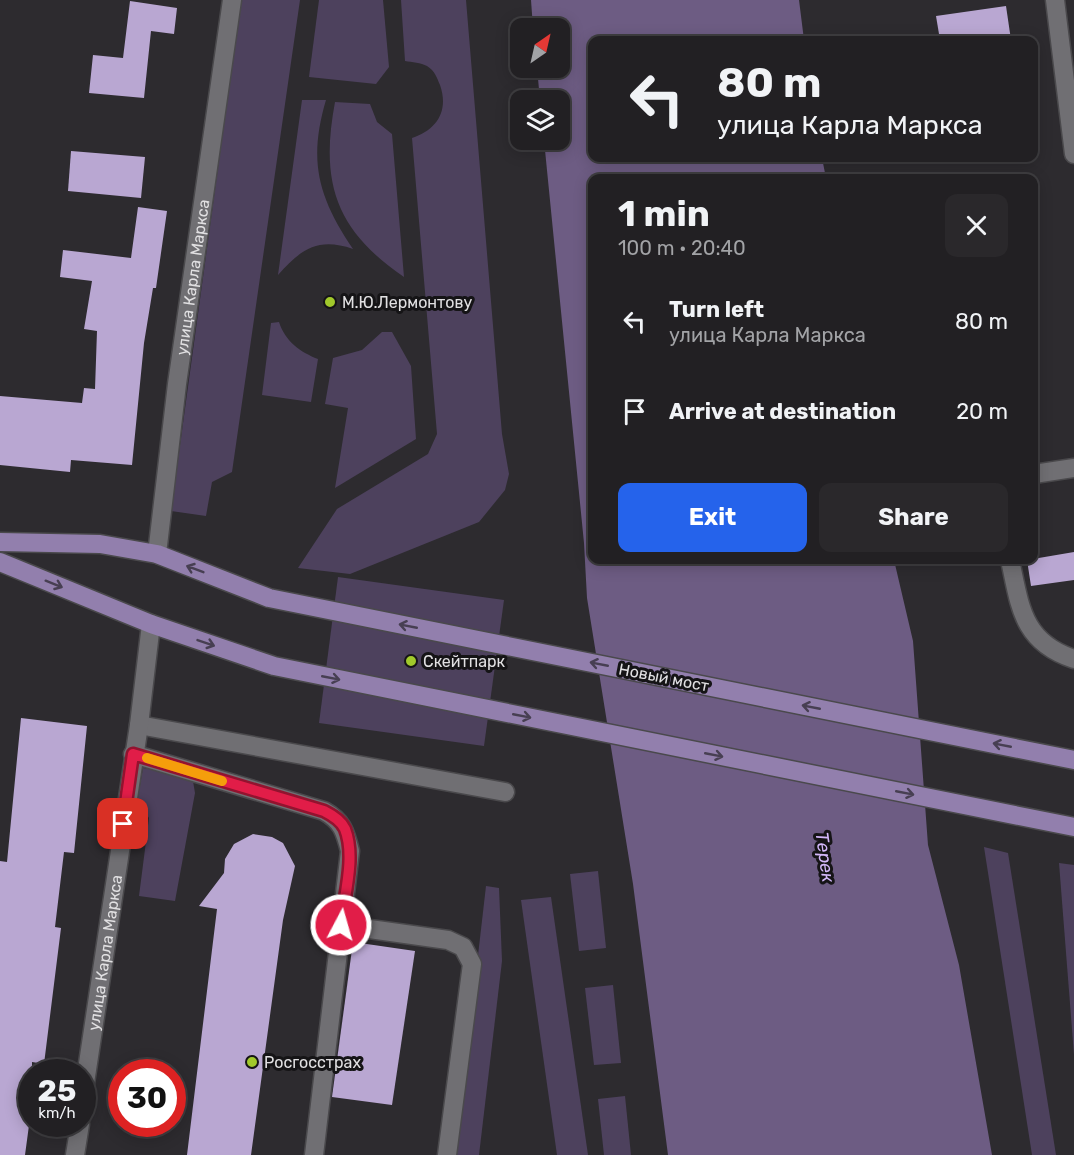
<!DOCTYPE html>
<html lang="en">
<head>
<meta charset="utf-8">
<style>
	:root { --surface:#222023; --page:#2a282b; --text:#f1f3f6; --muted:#a2a3a6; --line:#3f3e41; --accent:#2563eb }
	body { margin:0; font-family:Rubik,sans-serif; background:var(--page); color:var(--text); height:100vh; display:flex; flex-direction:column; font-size:22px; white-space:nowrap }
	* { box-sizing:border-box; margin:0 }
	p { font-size:20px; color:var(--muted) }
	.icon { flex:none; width:33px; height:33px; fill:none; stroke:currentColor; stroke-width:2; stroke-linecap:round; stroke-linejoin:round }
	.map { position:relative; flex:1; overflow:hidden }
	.panel { position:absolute; left:588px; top:174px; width:450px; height:390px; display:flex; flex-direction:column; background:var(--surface); border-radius:12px; box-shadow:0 3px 15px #0003,0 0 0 2px var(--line) }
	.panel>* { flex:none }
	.banner { position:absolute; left:588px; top:36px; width:450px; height:126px; border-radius:12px; box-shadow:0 3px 15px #0003,0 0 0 2px var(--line); background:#222023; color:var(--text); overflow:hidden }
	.needle { width:39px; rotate:34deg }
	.controls { position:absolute; left:510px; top:18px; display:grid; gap:12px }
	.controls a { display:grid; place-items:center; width:60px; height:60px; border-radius:12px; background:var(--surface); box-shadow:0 3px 15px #0003,0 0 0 2px var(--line); font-size:30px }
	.speed { position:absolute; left:18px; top:1059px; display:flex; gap:12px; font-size:30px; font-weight:700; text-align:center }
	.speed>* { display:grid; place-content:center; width:78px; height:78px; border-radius:50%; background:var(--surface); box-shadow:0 3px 15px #0003,0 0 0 2px var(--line); line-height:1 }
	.speed small { font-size:15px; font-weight:400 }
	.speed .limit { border:9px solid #d22; background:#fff; color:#111 }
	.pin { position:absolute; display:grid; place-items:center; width:51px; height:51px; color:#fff; margin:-26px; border-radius:12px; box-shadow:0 3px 9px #0006 }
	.me { position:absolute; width:66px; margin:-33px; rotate:6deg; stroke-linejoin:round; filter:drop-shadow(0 0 4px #0008) }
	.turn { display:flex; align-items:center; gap:21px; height:126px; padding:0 30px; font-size:27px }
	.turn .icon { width:78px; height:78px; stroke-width:2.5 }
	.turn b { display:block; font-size:42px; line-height:51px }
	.round { display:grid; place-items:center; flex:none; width:63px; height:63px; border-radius:12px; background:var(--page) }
	.overview { display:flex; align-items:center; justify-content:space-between; height:102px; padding:0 30px }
	h1 { font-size:36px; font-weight:700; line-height:45px }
	.cta { display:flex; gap:12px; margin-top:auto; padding:12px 30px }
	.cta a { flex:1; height:69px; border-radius:12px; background:var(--accent); color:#fff; font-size:24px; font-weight:700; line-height:69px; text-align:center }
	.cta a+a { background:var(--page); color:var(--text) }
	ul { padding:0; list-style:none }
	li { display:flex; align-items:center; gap:18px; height:90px; padding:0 30px }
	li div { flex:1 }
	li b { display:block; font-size:22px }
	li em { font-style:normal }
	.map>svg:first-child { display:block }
	.green { fill:#4d415d }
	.water { fill:#6d5c83 }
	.building { fill:#b9a7d2 }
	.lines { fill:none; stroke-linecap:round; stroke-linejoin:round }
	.minor-casing { stroke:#4a494c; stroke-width:21 }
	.major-casing { stroke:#4a494c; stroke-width:21 }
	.minor { stroke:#706f73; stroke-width:18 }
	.major { stroke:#927fad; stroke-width:18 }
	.oneway { stroke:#473f52 }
	.route-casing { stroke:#92132f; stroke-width:15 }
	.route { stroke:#e11d48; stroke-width:10 }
	.slow { stroke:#f59e0b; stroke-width:10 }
	.poi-dot { fill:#a1c92b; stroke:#151416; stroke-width:2 }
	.labels { text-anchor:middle; stroke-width:6; stroke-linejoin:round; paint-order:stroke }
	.street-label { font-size:16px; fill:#e1e0e2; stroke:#151416 }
	.poi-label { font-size:16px; fill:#e1e0e2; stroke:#151416; text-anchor:start }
	.water-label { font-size:18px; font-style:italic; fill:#d3b7f9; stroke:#151416 }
</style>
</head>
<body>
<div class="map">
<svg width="1074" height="1155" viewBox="0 0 1074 1155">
	<rect width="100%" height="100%" fill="#2d2b2f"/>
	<!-- green -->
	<g class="green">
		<polygon points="241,0 300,0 232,472 212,482 206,516 171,511"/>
		<polygon points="319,0 383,0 389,67 376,84 309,77"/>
		<path d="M 401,0 L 466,0 L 502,434 L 509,474 L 505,490 L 479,522 L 350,574 L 298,568 L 337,509 L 428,454 L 437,434 L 412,138 C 437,130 449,111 440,85 C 437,78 435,71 427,66 C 421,63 412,62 405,61 Z"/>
		<path d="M 302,100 L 326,100 C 308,161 318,197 353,249 C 318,237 301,249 278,275 Z"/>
		<path d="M 335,102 L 370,104 L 377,122 L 392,134 L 404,277 C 335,230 320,182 335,102 Z"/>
		<path d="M 279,322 C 285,341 300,352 318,359 L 311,402 L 262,395 L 271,323 Z"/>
		<polygon points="382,332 392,332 411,366 416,439 335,488 348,408 325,404 333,358 362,350"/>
		<polygon points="338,577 504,600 484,746 319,723"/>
		<polygon points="143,768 189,776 193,781 195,793 175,901 139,896 149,818 145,812 136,809"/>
		<polygon points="984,847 1008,853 1056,1155 1032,1155"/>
		<polygon points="1059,863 1074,865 1074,1055"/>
		<polygon points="598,871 606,948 579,951 570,874"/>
		<polygon points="486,886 499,888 502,961 479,1155 455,1155"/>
		<polygon points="551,897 588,1155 557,1155 521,900"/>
		<polygon points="613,985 621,1063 594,1065 585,988"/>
		<polygon points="625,1096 631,1155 604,1155 598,1099"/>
	</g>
	<!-- water -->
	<polygon class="water" points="531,0 799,0 804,40 592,40 592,158 822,158 826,178 592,178 592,560 894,560 913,641 928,845 959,965 992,1155 668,1155 633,884 587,598 584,543 544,140 560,140 560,100 540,100 537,68 560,68 560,28 533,28"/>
	<!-- building -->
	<g class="building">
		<polygon points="130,1 177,8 174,34 151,31 144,98 89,93 93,55 123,58"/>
		<polygon points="1006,6 1011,40 940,40 936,16"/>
		<polygon points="71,151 145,157 141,198 68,191"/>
		<polygon points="138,207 167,211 156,288 153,288 144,343 132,465 71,460 70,472 0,465 0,396 82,403 84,388 95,389 97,331 84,329 92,281 60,277 63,250 131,258"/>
		<polygon points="1074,552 1074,580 1031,586 1027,560"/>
		<polygon points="21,718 87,726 74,853 64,852 55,927 61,928 44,1064 32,1062 32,1103 25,1155 0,1155 0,861 7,862"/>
		<polygon points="253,834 272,837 283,843 295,866 283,920 251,1155 187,1155 217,909 199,906 224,873 225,859 234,844"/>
		<polygon points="353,942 415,951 392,1105 332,1097"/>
	</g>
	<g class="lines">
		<defs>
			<g id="minor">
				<polyline points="1055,0 1074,154"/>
				<polyline points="1034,474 1074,468"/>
				<path id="s1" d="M 157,554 L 177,384 L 232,0"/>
				<path d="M 1010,560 C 1020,606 1022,642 1074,659"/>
				<polyline points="139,725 505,792"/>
				<path d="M 133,754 L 324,811 C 342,821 345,831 350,851 L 314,1155"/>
				<polyline points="341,925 448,940 463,947 472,964 447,1155"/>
				<path id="s2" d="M 82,1103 L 139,725 L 151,624"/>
				<polyline points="75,1155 80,1124"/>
			</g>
			<g id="major">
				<polyline points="0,542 100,544 157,554 269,598 1074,760"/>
				<polyline points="0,562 151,624 274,666 1074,827"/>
			</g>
		</defs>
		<!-- minor casing -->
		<use href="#minor" class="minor-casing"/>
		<!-- major casing -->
		<use href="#major" class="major-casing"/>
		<!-- minor -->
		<use href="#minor" class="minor"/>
		<!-- major -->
		<use href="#major" class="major"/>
	</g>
	<!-- one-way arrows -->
	<defs><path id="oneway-shaft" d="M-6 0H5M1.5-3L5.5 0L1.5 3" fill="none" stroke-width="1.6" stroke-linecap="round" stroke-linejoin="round" transform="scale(1.5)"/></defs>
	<g class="oneway">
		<use href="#oneway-shaft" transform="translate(195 569) rotate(-159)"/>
		<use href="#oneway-shaft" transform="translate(54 584) rotate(22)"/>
		<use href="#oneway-shaft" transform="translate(408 626) rotate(-169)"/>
		<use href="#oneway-shaft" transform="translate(206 643) rotate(19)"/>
		<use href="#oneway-shaft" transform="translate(599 664) rotate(-169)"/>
		<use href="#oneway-shaft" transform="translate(331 678) rotate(11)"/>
		<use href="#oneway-shaft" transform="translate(811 707) rotate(-169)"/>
		<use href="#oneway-shaft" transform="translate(522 716) rotate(11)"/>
		<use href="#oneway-shaft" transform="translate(1002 745) rotate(-169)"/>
		<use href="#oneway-shaft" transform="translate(714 755) rotate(11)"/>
		<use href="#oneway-shaft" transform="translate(905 793) rotate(11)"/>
	</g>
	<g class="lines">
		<defs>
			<path id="route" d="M 123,824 L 133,754 L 324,811 C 332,815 341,820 345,829 C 356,857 344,896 341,925"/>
		</defs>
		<!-- route casing -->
		<use href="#route" class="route-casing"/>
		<!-- route -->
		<use href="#route" class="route"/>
		<!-- slow -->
		<polyline class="slow" points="147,758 222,781"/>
	</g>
	<!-- markers -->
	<g class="poi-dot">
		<circle cx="330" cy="302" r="6"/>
		<circle cx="411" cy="661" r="6"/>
		<circle cx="252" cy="1062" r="6"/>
	</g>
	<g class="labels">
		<!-- street labels -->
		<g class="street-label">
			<text dy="6" stroke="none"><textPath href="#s1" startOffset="279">улица Карла Маркса</textPath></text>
			<text transform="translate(664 677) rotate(11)" y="6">Новый мост</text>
			<text dy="6" stroke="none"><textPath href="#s2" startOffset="152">улица Карла Маркса</textPath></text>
		</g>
		<!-- poi labels -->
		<g class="poi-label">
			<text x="342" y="308">М.Ю.Лермонтову</text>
			<text x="423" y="667">Скейтпарк</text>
			<text x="264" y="1068">Росгосстрах</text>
		</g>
		<!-- water labels -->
		<g class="water-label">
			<text transform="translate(825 857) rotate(82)" y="6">Терек</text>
		</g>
	</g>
</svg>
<div class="controls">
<a><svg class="needle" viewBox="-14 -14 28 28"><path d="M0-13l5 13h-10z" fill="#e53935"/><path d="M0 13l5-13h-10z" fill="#a2a3a6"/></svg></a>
<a><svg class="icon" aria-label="layers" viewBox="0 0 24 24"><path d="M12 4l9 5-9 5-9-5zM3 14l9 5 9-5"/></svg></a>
</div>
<div class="speed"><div>25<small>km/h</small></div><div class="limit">30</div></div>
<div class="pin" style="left:123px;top:824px;background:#d93025"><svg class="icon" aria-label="arrive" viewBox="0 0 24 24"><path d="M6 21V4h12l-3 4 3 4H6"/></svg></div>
<svg class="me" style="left:341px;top:925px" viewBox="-20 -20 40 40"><circle r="17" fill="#e11d48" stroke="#fff" stroke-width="3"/><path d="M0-11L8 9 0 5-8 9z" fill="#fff"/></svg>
<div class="banner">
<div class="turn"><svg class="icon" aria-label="left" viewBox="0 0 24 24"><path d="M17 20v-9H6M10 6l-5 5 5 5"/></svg><div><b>80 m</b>улица Карла Маркса</div></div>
</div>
<section class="panel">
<div class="overview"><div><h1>1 min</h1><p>100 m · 20:40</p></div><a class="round"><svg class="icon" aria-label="close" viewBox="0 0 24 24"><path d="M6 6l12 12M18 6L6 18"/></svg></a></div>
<ul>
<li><svg class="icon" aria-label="left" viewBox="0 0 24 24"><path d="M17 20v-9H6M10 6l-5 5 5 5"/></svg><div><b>Turn left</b><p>улица Карла Маркса</p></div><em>80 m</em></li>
<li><svg class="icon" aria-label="arrive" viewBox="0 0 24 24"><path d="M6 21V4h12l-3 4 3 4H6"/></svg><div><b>Arrive at destination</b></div><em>20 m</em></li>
</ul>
<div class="cta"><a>Exit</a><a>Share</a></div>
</section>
</div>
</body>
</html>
